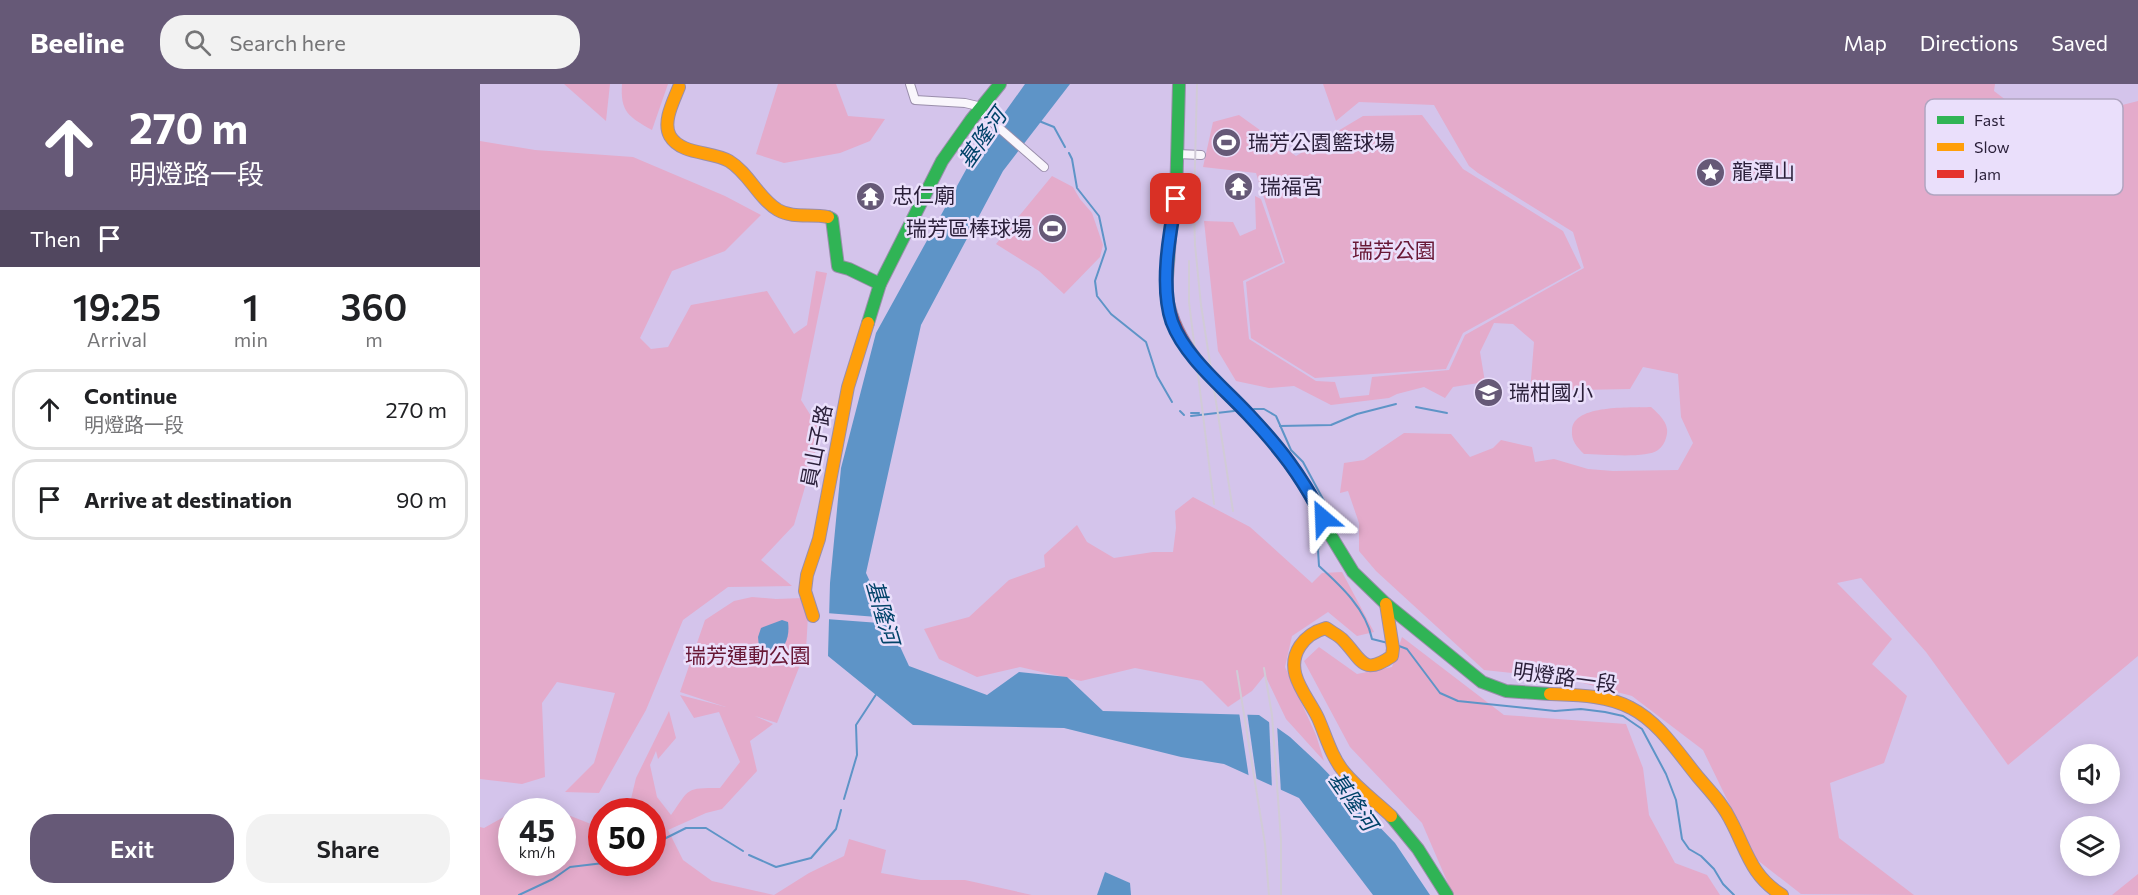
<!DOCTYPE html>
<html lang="en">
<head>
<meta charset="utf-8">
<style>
	:root { --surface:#fff; --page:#f2f2f2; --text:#202124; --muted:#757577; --line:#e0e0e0; --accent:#665977 }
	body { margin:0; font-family:Commissioner,"Noto Sans TC",sans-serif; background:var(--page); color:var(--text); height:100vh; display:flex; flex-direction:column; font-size:22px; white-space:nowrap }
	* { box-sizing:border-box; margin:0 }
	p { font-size:20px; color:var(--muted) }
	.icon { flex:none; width:33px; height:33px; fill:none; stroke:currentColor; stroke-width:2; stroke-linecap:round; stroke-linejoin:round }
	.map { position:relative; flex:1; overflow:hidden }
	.details { display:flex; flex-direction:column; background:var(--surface); width:480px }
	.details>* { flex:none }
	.top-card { background:#665977; color:#fff; overflow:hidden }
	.buttons { position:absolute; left:1580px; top:660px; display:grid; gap:12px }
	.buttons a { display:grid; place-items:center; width:60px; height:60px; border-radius:50%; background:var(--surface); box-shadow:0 3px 15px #0003; font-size:30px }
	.speed { position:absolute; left:18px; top:714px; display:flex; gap:12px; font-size:30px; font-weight:700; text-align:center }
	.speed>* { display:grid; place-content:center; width:78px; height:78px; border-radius:50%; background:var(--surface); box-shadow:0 3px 15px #0003; line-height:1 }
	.speed small { font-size:15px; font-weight:400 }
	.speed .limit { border:9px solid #d22; background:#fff; color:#111 }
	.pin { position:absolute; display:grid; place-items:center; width:51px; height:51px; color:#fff; margin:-26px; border-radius:12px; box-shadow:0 3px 9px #0006 }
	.me { position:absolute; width:66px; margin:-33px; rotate:334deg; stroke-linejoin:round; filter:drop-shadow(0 0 4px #0008) }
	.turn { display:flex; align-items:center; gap:21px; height:126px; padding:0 30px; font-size:27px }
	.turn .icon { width:78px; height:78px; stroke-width:2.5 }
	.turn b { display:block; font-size:42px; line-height:51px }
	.then { display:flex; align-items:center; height:57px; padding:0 30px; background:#0003; gap:12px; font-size:22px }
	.eta { display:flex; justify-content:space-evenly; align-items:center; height:102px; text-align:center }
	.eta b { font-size:36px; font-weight:600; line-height:42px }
	.action { display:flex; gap:12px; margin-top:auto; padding:12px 30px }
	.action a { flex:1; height:69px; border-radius:24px; background:var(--accent); color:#fff; font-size:24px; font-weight:600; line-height:69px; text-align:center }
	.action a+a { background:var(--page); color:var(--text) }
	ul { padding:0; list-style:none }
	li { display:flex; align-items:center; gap:18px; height:81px; margin:0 12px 9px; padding:0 18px; border:3px solid var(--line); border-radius:24px }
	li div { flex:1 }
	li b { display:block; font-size:22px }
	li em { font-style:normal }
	header { display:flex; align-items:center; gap:36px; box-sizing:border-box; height:84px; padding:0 30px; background:var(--accent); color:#fff }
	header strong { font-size:28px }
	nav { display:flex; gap:33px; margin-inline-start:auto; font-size:21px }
	.search { width:420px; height:54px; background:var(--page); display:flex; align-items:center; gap:15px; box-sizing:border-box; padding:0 21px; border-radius:24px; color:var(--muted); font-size:22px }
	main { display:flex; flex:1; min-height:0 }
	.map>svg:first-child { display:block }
	.green { fill:#e4abcb }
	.water { fill:#5e94c7 }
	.pier { fill:#d4c4eb }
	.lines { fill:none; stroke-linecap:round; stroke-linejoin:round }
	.stream { stroke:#5e94c7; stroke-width:2 }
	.street-casing { stroke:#9a8eab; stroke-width:10 }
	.fast-casing { stroke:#9a8eab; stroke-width:14 }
	.slow-casing { stroke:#9a8eab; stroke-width:14 }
	.street { stroke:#f9f6fc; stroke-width:8 }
	.fast { stroke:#30b455; stroke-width:12 }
	.slow { stroke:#ff9f0a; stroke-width:12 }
	.rail { stroke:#d1cbd7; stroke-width:2 }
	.jam-bridge-casing { stroke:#9a8eab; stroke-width:14; stroke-linecap:butt }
	.jam-bridge { stroke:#e5322d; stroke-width:12 }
	.route-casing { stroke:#114b97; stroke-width:15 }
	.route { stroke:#1a73e8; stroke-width:10 }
	.labels { text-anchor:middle; stroke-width:5; stroke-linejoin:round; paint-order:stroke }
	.poi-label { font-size:21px; fill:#2a1f39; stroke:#eadffb; text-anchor:start }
	.park-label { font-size:21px; fill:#681735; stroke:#eadffb }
	.street-label { font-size:21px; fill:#2a1f39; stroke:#eadffb }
	.water-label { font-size:22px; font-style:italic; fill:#014369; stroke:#eadffb }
	.key { fill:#eadffb; stroke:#b0a5c1; stroke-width:1.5 }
	.key-label { font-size:16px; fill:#2a1f39 }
</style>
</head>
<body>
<header>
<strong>Beeline</strong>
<div class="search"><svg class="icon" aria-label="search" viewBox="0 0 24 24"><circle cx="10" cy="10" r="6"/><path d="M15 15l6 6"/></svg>Search here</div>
<nav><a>Map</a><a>Directions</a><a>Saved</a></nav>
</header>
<main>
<section class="details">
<div class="top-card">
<div class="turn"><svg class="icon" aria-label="ahead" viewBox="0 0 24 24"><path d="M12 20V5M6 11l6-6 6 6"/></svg><div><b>270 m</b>明燈路一段</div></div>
<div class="then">Then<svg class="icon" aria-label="arrive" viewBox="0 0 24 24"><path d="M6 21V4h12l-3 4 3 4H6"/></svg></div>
</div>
<div class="eta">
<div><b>19:25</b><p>Arrival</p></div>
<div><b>1</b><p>min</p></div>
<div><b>360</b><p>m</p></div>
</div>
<ul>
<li><svg class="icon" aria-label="ahead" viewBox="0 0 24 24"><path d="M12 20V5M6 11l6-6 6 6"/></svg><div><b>Continue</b><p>明燈路一段</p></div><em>270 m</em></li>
<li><svg class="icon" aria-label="arrive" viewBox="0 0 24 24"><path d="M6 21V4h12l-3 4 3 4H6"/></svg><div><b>Arrive at destination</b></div><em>90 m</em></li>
</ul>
<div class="action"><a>Exit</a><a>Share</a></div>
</section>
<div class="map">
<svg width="1658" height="811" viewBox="0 0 1658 811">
	<rect width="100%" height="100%" fill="#d4c4eb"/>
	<!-- green -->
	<g class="green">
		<polygon points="84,0 130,0 126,37"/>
		<path d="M 142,0 L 188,0 L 172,46 C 149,33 140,28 142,0 Z"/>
		<polygon points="298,0 356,0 368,32 405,35 390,57 360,69 304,79 276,70"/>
		<polygon points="843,0 1515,0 1514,7 1560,42 1658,17 1658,572 1528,681 1446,568 1381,494 1357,499 1412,555 1392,580 1427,612 1404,679 1350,699 1359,754 1434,811 1321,810 1276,775 1223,666 1152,612 1088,595 1004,586 896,487 879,467 879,439 868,407 860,409 864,379 884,376 924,349 971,350 990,373 1013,364 1021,356 1052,363 1055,378 1074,375 1108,385 1133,387 1198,386 1213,359 1201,333 1198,290 1163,283 1150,305 1050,307 1054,258 1033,240 1014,239 1000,268 1005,298 973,303 965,314 944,303 917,310 909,314 851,321 814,302 789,304 756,297 738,267 724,137 753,138 760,152 776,145 775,112 781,115 803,178 763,197 769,255 836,297 855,298 860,314 889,311 892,293 969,286 985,251 1104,184 1093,148 998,89 989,82 954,21 879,18 856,37"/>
		<polygon points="759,31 816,72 883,32 942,31 983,85 1083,147 1101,184 983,249 966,285 835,294 771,254 766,198 805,179 776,89 723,83 733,38"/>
		<polygon points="0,57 55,66 153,73 245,112 281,131 245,167 192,187 160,254 171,265 188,263 211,221 287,207 314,250 327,241 336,187 347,189 321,316 341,348 314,441 281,476 312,502 248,503 203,536 166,626 119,709 85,708 114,679 135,609 77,598 62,619 65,693 42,700 0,695"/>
		<polygon points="572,92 593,103 600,115 612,129 623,161 620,173 584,210 559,187 516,160"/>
		<path d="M 1171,323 C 1180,331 1191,341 1186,354 C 1185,358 1182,363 1178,366 C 1166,375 1121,370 1104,370 C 1097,363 1091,357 1092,346 C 1093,320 1151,324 1171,323 Z"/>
		<polygon points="713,413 770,443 832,499 842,489 862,488 894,548 877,552 848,528 812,552 805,583 836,651 844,677 806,635 785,591 772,607 748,623 722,597 655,584 601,597 540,583 497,593 459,575 444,545 489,533 529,496 565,483 564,471 597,441 607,458 634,474 673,468 693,468 696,444 695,427"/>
		<path d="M 272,513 L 296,515 L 323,514 L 328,532 L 326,566 L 297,639 L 275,632 L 293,640 L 270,657 L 277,687 L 242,725 L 226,729 L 188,746 L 203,776 L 232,797 L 294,811 L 0,811 L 0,743 L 4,744 L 31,729 L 32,778 L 82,778 L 83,729 L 116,742 L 121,739 L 122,778 L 172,778 L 172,728 L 138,727 L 150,719 L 156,694 L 189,627 L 196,654 L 178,675 L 176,667 L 170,681 L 177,713 L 191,731 C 210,704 205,704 240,704 L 260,678 L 239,628 L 214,634 L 200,611 L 246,623 L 200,608 L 225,536 L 254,517 Z"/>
		<polygon points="922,553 1024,631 1146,640 1163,684 1169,731 1195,779 1227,791 1240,811 973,811 942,739 870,663 824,577 839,563 877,590 912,583"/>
		<polygon points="369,755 406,766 401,789 441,796 485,796 552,811 294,811 329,789 364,772"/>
		<polygon points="1658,790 1658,811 1632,811"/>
	</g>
	<!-- water -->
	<g class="water">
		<polygon points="545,0 590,0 523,87 441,241 386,489 429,582 507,611 539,588 587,593 623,627 779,631 810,653 839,680 915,759 950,811 893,811 819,714 744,680 701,673 584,644 433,641 348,572 350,499 361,384 396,249 493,73"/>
		<path d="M 302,536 L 308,538 C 310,551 306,564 294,571 L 279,563 L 278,553 L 281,544 Z"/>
		<polygon points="625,788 650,799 651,811 617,811"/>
	</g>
	<!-- pier -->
	<g class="pier">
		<polygon points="346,529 410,534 413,540 346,535"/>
		<polygon points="759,628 767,628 777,698 769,694"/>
		<polygon points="789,634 797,640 801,709 792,705"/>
	</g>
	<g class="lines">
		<!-- stream -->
		<g class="stream">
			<polyline points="559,37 574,43 585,63"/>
			<polyline points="589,69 592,75 597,104 619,132 626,165 615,197 617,212 631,230 666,258 677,292 692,318"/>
			<polyline points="936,323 967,329"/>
			<polyline points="774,325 784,325 796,332 811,366 823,378 844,417 852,437 851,439"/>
			<polyline points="700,327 704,331"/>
			<polyline points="711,329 719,329"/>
			<polyline points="711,332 754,327"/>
			<polyline points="800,342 851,341 877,330 916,320"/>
			<path d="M 844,451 L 838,466 L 839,482 C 861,502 886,525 892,555 L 908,559"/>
			<polyline points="919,562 927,565 960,609 978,617 1075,627 1101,625 1125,628 1143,632 1162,645 1186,690 1196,716 1202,755 1209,765 1221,772 1234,785 1243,800 1254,811"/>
			<polyline points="364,715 377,671 376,641 397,609"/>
			<polyline points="172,761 206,744 226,744 263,767"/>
			<polyline points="269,771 296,783 331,774 356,745 361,726"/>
			<polyline points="39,811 73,795 90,783 132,778"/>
		</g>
		<defs>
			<g id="street">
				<polyline points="430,0 435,16 485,19 502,23"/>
				<polyline points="502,29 564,83"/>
				<polyline points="697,70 721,71"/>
			</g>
			<g id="fast">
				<polyline points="348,133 352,135 358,182 369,185 400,200"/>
				<polyline points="686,207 691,139 696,115 699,0"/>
				<polyline points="388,239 400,200 462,77 491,36 520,0"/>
				<polyline points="839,427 851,452 873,488 906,520 1002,598 1026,607 1070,610"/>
				<polyline points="911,732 938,765 967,811"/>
			</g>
			<g id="slow">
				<path d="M 199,3 C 194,16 182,38 190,52 C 201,71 232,67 249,77 C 269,89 278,114 298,126 C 314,135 331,129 348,133"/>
				<path d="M 906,520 L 913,564 L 912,572 C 882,593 882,575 862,555 C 858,551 851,548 846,544 C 835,547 826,553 820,562 C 803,588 827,611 838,634 C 846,652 851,672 864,688 C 878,705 895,717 911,732"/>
				<polyline points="333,532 325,507 327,491 339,455 368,303 388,239"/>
				<path d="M 1070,610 C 1096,611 1127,611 1151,624 C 1179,638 1199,670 1218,693 C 1230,707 1243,720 1251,737 C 1267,767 1271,792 1302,811"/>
			</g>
		</defs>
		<!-- street casing -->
		<use href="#street" class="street-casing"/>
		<!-- fast casing -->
		<use href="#fast" class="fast-casing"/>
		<!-- slow casing -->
		<use href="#slow" class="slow-casing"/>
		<!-- street -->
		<use href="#street" class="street"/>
		<!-- fast -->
		<use href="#fast" class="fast"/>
		<!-- slow -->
		<use href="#slow" class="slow"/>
		<!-- rail -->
		<g class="rail">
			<polyline points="717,0 714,122 715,161 721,221 753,427"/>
			<polyline points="709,177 709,218 734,420"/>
			<polyline points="784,584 792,631 801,756 801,811"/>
			<polyline points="757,587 785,760 789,811"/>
		</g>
		<defs>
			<path id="jam-bridge" d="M 686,207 C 694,268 739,298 778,341 C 802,367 823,395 839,427"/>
		</defs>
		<!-- jam-bridge casing -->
		<use href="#jam-bridge" class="jam-bridge-casing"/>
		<!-- jam-bridge -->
		<use href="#jam-bridge" class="jam-bridge"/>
	</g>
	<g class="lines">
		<defs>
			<path id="route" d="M 696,115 C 689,152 680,203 692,238 C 705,273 743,303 768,330 C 800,364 821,391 843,434"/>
		</defs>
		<!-- route casing -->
		<use href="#route" class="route-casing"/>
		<!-- route -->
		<use href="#route" class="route"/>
	</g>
	<!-- icons -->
	<defs>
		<symbol id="stadium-disc" viewBox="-11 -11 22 22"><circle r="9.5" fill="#665977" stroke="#eadffb"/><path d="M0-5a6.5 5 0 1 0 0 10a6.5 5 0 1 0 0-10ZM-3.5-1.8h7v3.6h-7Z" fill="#fff"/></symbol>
		<symbol id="sight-disc" viewBox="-11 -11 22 22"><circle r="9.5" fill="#665977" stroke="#eadffb"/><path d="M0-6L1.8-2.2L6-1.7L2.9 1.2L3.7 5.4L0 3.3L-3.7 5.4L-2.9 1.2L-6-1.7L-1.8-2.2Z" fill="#fff"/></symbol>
		<symbol id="temple-disc" viewBox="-11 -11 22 22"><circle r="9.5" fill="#665977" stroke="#eadffb"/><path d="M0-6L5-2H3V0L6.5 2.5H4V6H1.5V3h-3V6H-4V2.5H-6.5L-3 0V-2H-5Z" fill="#fff"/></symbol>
		<symbol id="school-disc" viewBox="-11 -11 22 22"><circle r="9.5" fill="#665977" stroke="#eadffb"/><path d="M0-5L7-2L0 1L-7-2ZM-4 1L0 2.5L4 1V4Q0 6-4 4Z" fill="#fff"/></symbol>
	</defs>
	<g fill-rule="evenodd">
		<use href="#stadium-disc" x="730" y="42" width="33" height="33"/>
		<use href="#sight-disc" x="1214" y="72" width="33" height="33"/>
		<use href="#temple-disc" x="742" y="86" width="33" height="33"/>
		<use href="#temple-disc" x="374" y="96" width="33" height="33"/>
		<use href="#stadium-disc" x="556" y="128" width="33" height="33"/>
		<use href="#school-disc" x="992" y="292" width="33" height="33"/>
	</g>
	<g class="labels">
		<!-- poi labels -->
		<g class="poi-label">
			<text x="768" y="66">瑞芳公園籃球場</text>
			<text x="1252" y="95">龍潭山</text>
			<text x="780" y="110">瑞福宮</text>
			<text x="412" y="119">忠仁廟</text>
			<text x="552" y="152" text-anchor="end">瑞芳區棒球場</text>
			<text x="1029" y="316">瑞柑國小</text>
		</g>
		<!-- park labels -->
		<g class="park-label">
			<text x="914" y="174">瑞芳公園</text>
			<text x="268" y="579">瑞芳運動公園</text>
		</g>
		<!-- street labels -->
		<g class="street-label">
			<text transform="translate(337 362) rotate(-79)" y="7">員山子路</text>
			<text transform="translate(1085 594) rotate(8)" y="7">明燈路一段</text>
		</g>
		<!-- water labels -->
		<g class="water-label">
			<text transform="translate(502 54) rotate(-55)" y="8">基隆河</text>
			<text transform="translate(403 528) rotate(74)" y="8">基隆河</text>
			<text transform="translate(873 717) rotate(55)" y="8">基隆河</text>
		</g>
	</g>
	<!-- legend -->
	<rect x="1445" y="15" width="198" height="96" rx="9" class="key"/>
	<rect x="1457" y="32" width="27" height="8" fill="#30b455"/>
	<rect x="1457" y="59" width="27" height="8" fill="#ff9f0a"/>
	<rect x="1457" y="86" width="27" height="8" fill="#e5322d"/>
	<g class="key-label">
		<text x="1494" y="42">Fast</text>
		<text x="1494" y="69">Slow</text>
		<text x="1494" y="96">Jam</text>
	</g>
</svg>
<div class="buttons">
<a><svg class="icon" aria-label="sound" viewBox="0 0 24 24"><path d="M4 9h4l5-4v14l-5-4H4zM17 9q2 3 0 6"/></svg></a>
<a><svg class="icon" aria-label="layers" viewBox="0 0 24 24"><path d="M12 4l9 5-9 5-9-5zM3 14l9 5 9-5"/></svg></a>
</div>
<div class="speed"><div>45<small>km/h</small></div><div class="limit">50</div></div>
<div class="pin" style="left:696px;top:115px;background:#d93025"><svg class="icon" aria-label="arrive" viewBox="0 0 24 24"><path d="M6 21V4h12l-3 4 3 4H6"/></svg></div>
<svg class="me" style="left:843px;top:434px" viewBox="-20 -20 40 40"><path d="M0-17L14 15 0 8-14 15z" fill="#1a73e8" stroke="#fff" stroke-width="4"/></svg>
</div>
</main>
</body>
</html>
